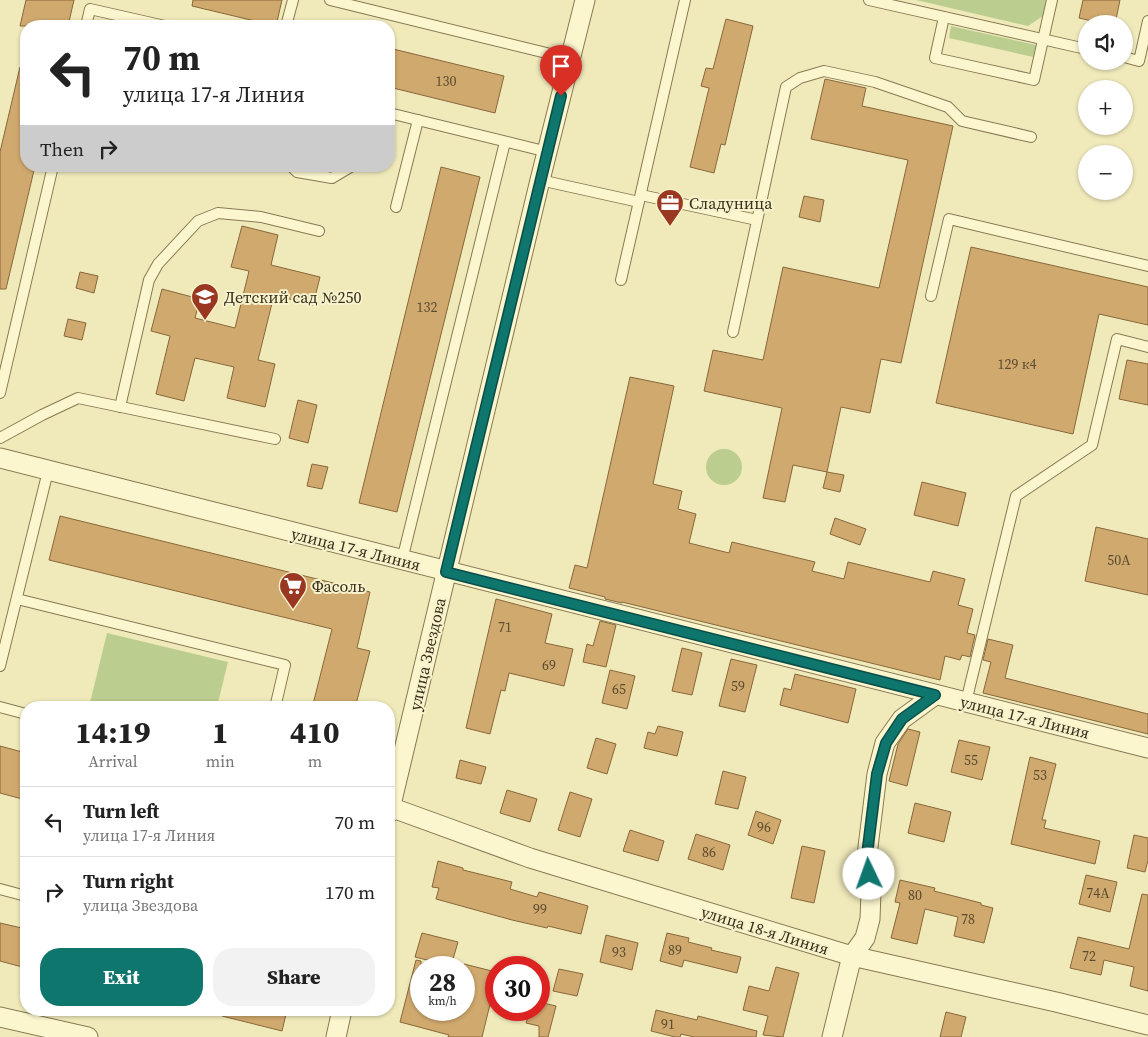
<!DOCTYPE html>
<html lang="en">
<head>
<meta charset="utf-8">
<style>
	:root { --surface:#fff; --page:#f2f2f2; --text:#222; --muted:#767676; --line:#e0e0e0; --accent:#0f766e }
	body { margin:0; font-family:"Source Serif 4",serif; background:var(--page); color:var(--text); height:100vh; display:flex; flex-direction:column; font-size:19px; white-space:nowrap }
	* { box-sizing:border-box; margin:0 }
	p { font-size:16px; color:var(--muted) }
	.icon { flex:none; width:28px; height:28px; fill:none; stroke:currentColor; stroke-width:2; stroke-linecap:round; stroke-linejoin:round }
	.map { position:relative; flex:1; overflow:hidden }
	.drawer { position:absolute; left:20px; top:701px; width:375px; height:315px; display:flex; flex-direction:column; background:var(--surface); border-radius:20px; box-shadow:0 1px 4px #0004 }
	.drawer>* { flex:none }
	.guide { position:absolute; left:20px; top:20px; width:375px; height:152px; border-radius:20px; box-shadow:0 1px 4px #0004; background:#fff; color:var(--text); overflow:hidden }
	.tools { position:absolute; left:1078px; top:15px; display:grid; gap:10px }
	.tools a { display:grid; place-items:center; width:55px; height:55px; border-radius:50%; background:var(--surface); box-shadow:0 1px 4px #0004; font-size:25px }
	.speed { position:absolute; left:410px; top:956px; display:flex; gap:10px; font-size:25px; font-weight:700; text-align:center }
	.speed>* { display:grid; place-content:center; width:65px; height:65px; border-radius:50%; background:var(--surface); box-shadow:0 1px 4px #0004; line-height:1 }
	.speed small { font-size:12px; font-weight:400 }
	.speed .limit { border:8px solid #d22; background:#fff; color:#111 }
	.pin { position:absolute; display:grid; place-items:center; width:42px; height:42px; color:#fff; margin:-51px -21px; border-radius:50% 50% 50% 0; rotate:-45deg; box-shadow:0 0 5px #0007 }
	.pin .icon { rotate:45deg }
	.me { position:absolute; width:55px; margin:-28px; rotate:357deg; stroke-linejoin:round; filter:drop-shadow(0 0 4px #0008) }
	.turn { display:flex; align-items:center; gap:18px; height:105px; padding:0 20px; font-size:22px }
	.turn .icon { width:65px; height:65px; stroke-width:2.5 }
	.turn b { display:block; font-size:35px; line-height:42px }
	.then { display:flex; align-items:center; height:48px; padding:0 20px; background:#0003; gap:10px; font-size:19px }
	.eta { display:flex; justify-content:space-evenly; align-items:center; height:85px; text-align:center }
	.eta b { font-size:30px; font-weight:800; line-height:35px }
	.primary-button { display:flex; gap:10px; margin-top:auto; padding:10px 20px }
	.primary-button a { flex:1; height:58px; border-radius:20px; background:var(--accent); color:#fff; font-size:20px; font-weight:800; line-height:58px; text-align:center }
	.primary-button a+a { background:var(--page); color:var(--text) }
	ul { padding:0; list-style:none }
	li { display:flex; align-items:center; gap:15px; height:70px; padding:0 20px; border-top:1px solid var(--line) }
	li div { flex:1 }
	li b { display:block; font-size:19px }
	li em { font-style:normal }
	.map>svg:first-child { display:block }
	.green { fill:#bbce8f }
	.building { fill:#d0a96e; stroke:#886739 }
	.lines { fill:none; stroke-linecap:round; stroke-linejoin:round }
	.lane-casing { stroke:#887954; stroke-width:12 }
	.street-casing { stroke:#887954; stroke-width:21 }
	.lane { stroke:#fbf6ce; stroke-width:10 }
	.street { stroke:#fbf6ce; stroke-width:19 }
	.route-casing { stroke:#0a4d48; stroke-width:12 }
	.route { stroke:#0f766e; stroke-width:9 }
	.labels { text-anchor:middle; stroke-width:4; stroke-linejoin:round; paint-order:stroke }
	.number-label { font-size:14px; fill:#5c4c2f }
	.poi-label { font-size:16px; fill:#362d1a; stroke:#f7f2cb; text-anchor:start }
	.street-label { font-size:16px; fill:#362d1a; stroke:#f7f2cb }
</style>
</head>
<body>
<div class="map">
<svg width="1148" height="1037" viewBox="0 0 1148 1037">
	<rect width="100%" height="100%" fill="#f0eabb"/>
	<!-- green -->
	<g class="green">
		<polygon points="916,0 1046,0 1043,16 1028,26"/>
		<polygon points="951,26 1036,45 1033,57 949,38"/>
		<circle cx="724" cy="467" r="18"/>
		<polygon points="107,633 228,662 217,707 89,707"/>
	</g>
	<!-- building -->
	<g class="building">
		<polygon points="26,0 74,0 68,26 20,26"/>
		<polygon points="193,0 282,0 276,26 192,6"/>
		<polygon points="1083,0 1120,0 1115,24 1105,24 1079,18"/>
		<polygon points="726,19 753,26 725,145 721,144 714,173 690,167 709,88 701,86 706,68 713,69"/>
		<polygon points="389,48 504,76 495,113 389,87"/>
		<polygon points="20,67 26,67 26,166 35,166 6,289 0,289 0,152"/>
		<polygon points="825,79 866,88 862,106 953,126 901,363 881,359 870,413 841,407 827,472 793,465 785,502 763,498 782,408 704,391 713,350 763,360 783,267 879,288 908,160 811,139"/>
		<polygon points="441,167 480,177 397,512 359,503"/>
		<polygon points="804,196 824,200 820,222 799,217"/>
		<polygon points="242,226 278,235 271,265 320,277 313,305 274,295 258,360 275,364 265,407 227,398 234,367 195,358 184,401 156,394 170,336 151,331 162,289 200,299 195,318 235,328 249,271 231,267"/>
		<polygon points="971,247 1148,287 1148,325 1099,314 1073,434 936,403"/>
		<polygon points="80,272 98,276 94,293 76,288"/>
		<polygon points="68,319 86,323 82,340 64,336"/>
		<polygon points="1127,360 1148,364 1148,405 1119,399"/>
		<polygon points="630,377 674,386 653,484 682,491 678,509 696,514 689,543 729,553 732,542 815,562 812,571 844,579 848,562 930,582 933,571 965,579 958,605 973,609 967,633 975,635 970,657 962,655 960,660 945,656 940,680 622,602 622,603 605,599 605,597 569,588 575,565 587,568"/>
		<polygon points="298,400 317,405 308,443 289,438"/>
		<polygon points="312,464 328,467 322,489 307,486"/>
		<polygon points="827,472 844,475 840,492 823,488"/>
		<polygon points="922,482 966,493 958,526 914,515"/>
		<polygon points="60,516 370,592 357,648 370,651 355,708 312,708 332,629 49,560"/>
		<polygon points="835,518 866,529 860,545 830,534"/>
		<polygon points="1096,527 1148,539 1148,595 1085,581"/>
		<polygon points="496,599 552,614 545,643 573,649 564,686 509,673 505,691 501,690 490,734 466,728"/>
		<polygon points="600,621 616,625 606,667 583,662 587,644 593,646"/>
		<polygon points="988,639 1013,645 1005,678 1148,714 1148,734 983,693 991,662 983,660"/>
		<polygon points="682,648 702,653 692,695 672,691"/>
		<polygon points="731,659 757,665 745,712 719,706"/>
		<polygon points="610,670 635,676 627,709 602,703"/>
		<polygon points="795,674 856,689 848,723 780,705 784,688 791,690"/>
		<polygon points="658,726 683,732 677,756 644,748 648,732 655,734"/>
		<polygon points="908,729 920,732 907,786 889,781 898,744"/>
		<polygon points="596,738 616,744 607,774 587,768"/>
		<polygon points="959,740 990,747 982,780 951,772"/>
		<polygon points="0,746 26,753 26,800 0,793"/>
		<polygon points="1030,757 1056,764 1042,820 1046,820 1044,828 1100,841 1095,864 1011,844"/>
		<polygon points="460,760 486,767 481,784 456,778"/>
		<polygon points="723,771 746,777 738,809 715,804"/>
		<polygon points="507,790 537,799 530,822 500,813"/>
		<polygon points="570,792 592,799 580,837 558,830"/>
		<polygon points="915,803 951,812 944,842 908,833"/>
		<polygon points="756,811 781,820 773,844 748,835"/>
		<polygon points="630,830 664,841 658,861 623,851"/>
		<polygon points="696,834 730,845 723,870 688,859"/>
		<polygon points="1134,835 1148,838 1148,860 1145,872 1127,868"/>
		<polygon points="802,846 825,851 814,903 791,898"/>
		<polygon points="438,861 463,868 463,870 512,882 510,889 537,897 539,892 588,906 581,934 548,926 547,928 512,920 436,899 439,888 432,887"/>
		<polygon points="1086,875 1117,882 1110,912 1079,904"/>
		<polygon points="900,880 935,888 934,891 981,903 981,905 993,908 984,943 954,936 958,917 925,909 917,944 891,938 900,903 895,902"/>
		<polygon points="1142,894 1148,895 1148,991 1130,986 1134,967 1104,960 1101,975 1070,968 1078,937 1129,949"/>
		<polygon points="0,923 26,929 26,968 0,961"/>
		<polygon points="422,933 458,942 451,966 415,957"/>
		<polygon points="667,933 689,938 688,942 712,948 711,950 741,957 737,973 684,960 682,967 660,961"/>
		<polygon points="606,935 638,943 632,970 600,962"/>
		<polygon points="416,960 421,961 421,1010 464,1010 464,964 496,972 496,980 482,1037 448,1037 449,1035 400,1022"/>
		<polygon points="776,967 799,973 783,1037 763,1035 768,1016 743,1010 749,986 769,991"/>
		<polygon points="559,969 583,974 577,996 553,991"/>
		<polygon points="539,1002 556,1006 548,1037 539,1037 539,1026 526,1023 530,1010 539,1010"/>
		<polygon points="223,1010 287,1010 282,1031 222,1016"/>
		<polygon points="656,1010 697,1020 698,1016 757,1031 756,1037 694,1037 681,1034 680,1037 675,1037 651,1031"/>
		<polygon points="946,1012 966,1017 961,1037 940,1037"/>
	</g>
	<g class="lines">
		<defs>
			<g id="lane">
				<polyline points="330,0 571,59"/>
				<polyline points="869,0 1086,49"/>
				<polyline points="944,17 935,58 1034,80 1052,0"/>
				<polyline points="86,26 90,9 165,26"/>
				<polyline points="286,26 293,0"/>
				<polyline points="1124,57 1139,61 1148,21"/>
				<polyline points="389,113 548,152"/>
				<polyline points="291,166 297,172 332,178 352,166"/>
				<polyline points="540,180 639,202"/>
				<polyline points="641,195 757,220"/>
				<polyline points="396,207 418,120"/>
				<polyline points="621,280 685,0"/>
				<polyline points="931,296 949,219 1148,266"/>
				<polyline points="733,332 786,87 800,78 824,71 875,82 948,107 962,121 1031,137"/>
				<polyline points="0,393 53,166"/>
				<polyline points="120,407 149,280 158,264 198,221 218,213 261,217 319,231"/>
				<polyline points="0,438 42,415 78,398 275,439"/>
				<polyline points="402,560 505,142"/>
				<polyline points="17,599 285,665 275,708"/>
				<polyline points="0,666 48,471"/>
				<polyline points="966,702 1016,496 1092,445 1117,339 1148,347"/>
				<polyline points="0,707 26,714"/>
				<polyline points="0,889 26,896"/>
			</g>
			<g id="street">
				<polyline points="0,458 1148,748"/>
				<polyline points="390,807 530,858 852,956 1056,1002 1148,1025"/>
				<polyline points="389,813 540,180 585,0"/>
				<polyline points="0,1017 88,1037"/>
				<polyline points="336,1037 342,1010"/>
				<polyline points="832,1037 852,956 865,938 870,919 871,892 867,855 877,774 885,743 902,719 935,695"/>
			</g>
		</defs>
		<!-- lane casing -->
		<use href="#lane" class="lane-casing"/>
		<!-- street casing -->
		<use href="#street" class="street-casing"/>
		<!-- lane -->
		<use href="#lane" class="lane"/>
		<!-- street -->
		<use href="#street" class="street"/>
	</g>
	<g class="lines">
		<defs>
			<polyline id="route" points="561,96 446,572 935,695 902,719 886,743 877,774 867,855 869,874"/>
		</defs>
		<!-- route casing -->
		<use href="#route" class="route-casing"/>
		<!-- route -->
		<use href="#route" class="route"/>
	</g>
	<!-- icons -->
	<defs>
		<symbol id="office-pin" viewBox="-11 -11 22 30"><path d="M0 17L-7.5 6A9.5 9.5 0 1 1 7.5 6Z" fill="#9a3721" stroke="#f7f2cb"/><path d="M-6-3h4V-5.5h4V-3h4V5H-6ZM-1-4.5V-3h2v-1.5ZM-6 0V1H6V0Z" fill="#fff"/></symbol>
		<symbol id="school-pin" viewBox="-11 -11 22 30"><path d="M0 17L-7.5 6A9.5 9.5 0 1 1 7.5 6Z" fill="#9a3721" stroke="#f7f2cb"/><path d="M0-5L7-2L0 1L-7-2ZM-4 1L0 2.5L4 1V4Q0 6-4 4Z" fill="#fff"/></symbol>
		<symbol id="supermarket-pin" viewBox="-11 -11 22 30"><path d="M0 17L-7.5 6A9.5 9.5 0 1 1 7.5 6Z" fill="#9a3721" stroke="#f7f2cb"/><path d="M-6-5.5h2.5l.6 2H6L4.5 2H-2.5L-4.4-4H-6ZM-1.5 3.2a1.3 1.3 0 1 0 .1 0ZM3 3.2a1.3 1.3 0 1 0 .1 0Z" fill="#fff"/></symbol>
	</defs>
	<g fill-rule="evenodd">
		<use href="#office-pin" x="654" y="187" width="32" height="43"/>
		<use href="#school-pin" x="189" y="281" width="32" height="43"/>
		<use href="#supermarket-pin" x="277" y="570" width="32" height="43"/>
	</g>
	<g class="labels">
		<!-- number labels -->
		<g class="number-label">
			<text x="446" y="86">130</text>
			<text x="427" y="312">132</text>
			<text x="1017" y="369">129 к4</text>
			<text x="1119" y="565">50А</text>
			<text x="505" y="632">71</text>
			<text x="549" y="670">69</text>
			<text x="738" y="691">59</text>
			<text x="619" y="694">65</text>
			<text x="971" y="765">55</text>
			<text x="1040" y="780">53</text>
			<text x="764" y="832">96</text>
			<text x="709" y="857">86</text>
			<text x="1098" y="898">74А</text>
			<text x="915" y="900">80</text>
			<text x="540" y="914">99</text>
			<text x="968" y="924">78</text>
			<text x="675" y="955">89</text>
			<text x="619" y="957">93</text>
			<text x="1089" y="961">72</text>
			<text x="668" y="1029">91</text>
		</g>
		<!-- poi labels -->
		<g class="poi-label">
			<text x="689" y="209">Сладуница</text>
			<text x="224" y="303">Детский сад №250</text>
			<text x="312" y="592">Фасоль</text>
		</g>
		<!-- street labels -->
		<g class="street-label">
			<text transform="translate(356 549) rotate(14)" y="6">улица 17-я Линия</text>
			<text transform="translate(427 654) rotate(-77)" y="6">улица Звездова</text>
			<text transform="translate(1025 717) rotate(14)" y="6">улица 17-я Линия</text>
			<text transform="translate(765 930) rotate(17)" y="6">улица 18-я Линия</text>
		</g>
	</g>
</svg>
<div class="tools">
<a><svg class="icon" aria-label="sound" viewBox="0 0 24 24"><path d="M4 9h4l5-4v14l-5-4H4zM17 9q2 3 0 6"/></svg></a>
<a>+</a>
<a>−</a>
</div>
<div class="speed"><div>28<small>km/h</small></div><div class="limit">30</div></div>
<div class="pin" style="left:561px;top:96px;background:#d93025"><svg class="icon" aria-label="arrive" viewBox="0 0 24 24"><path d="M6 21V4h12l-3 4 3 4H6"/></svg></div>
<svg class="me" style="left:869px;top:874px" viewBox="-20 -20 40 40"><circle r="19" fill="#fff"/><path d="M0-13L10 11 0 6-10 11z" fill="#0f766e"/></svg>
<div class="guide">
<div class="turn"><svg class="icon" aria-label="left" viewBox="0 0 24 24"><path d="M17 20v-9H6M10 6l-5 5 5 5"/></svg><div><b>70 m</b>улица 17-я Линия</div></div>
<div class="then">Then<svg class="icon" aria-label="right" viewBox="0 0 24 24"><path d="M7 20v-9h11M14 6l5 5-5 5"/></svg></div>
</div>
<section class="drawer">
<div class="eta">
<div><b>14:19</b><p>Arrival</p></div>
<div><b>1</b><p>min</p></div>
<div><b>410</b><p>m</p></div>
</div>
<ul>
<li><svg class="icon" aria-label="left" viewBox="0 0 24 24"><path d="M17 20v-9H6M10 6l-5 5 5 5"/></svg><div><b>Turn left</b><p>улица 17-я Линия</p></div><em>70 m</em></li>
<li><svg class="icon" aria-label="right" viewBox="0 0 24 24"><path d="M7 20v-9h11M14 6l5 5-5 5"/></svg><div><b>Turn right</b><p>улица Звездова</p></div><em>170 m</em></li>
</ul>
<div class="primary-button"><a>Exit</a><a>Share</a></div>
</section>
</div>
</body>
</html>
